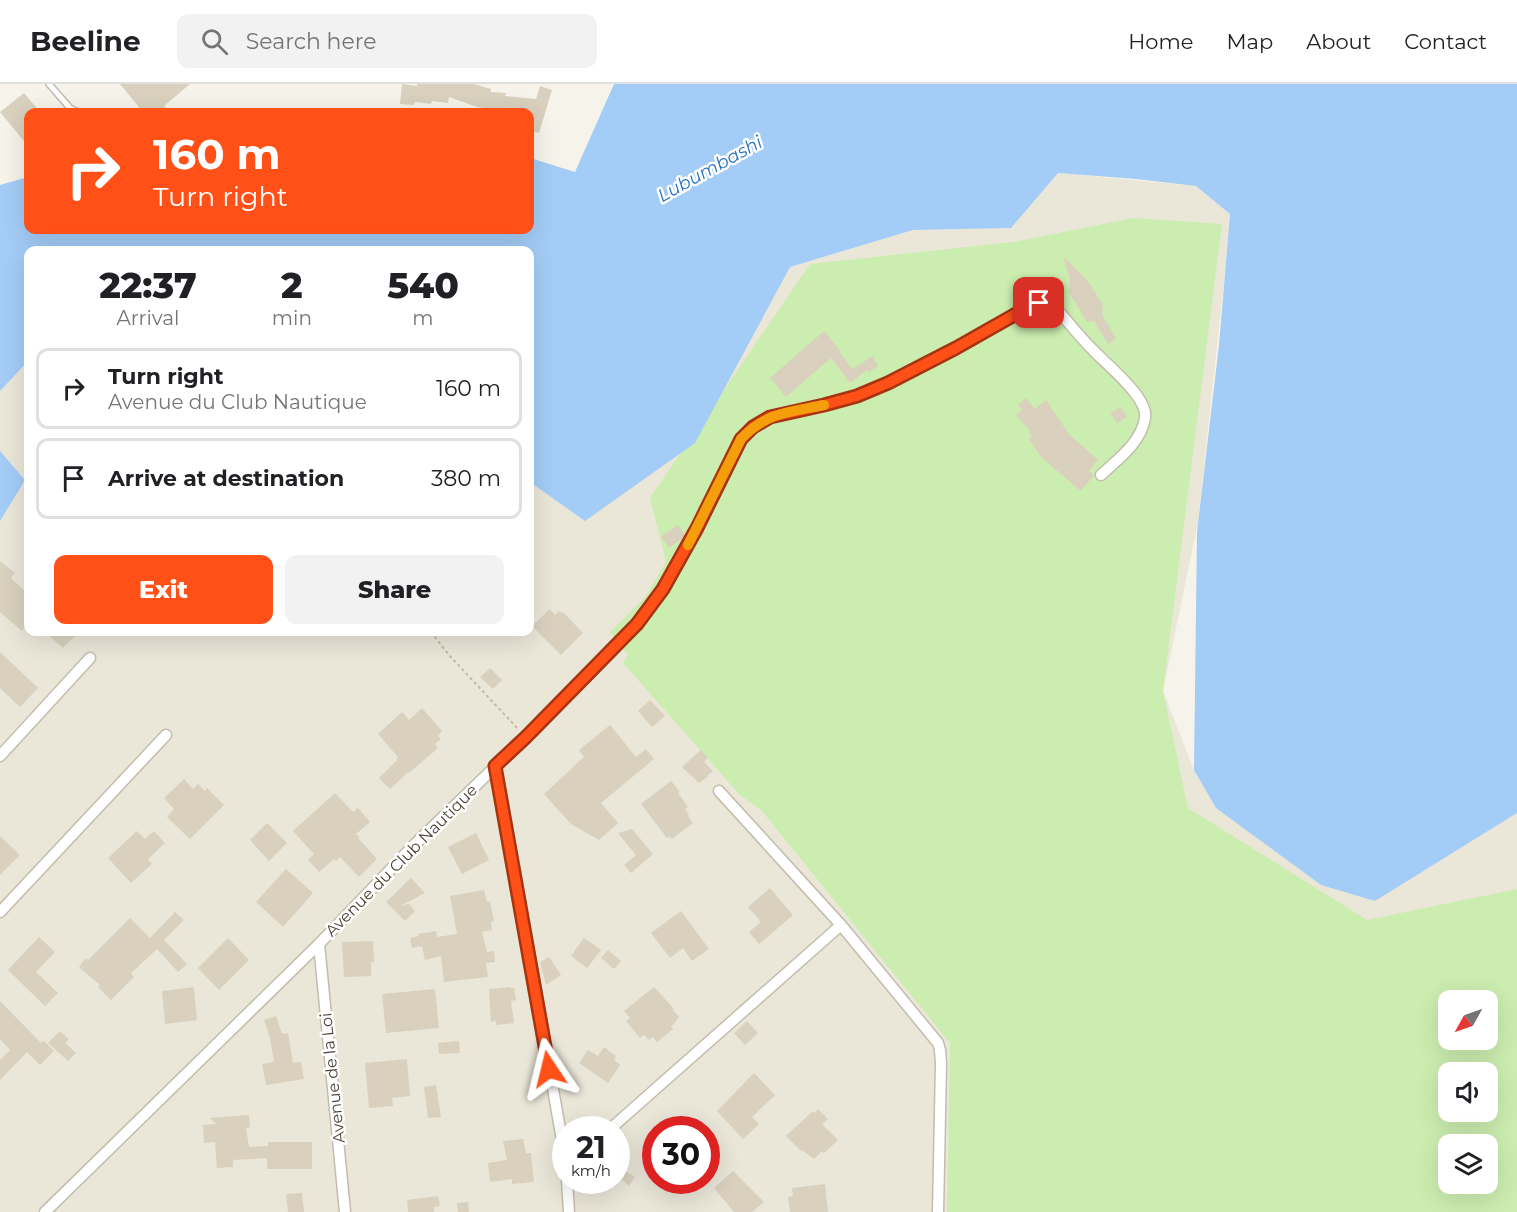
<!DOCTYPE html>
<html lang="en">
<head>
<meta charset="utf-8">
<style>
	:root { --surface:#fff; --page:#f2f2f2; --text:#202124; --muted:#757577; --line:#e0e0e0; --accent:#ff5018 }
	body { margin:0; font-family:Montserrat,sans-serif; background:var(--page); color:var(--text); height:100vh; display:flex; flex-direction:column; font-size:22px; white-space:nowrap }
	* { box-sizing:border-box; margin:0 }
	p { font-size:20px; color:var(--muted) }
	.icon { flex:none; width:33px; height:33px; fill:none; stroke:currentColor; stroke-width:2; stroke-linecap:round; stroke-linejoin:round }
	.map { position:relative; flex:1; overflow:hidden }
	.drawer { position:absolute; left:24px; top:162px; width:510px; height:390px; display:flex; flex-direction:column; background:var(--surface); border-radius:12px; box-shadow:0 6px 24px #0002 }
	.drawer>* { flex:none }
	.guide { position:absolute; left:24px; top:24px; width:510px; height:126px; border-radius:12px; box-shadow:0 6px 24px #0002; background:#ff5018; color:#fff; overflow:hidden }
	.needle { width:39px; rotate:230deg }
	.tools { position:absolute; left:1438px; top:906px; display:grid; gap:12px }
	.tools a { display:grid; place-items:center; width:60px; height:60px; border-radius:12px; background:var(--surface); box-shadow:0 6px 24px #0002; font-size:30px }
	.speed { position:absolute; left:552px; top:1032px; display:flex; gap:12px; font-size:30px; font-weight:700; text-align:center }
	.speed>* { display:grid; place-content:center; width:78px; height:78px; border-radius:50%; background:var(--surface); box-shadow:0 6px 24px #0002; line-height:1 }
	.speed small { font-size:15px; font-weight:400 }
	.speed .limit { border:9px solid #d22; background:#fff; color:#111 }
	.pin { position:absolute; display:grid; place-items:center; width:51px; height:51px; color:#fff; margin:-26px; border-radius:12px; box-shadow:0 3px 9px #0006 }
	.me { position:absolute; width:66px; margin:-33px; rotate:350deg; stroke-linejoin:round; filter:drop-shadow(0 0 4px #0008) }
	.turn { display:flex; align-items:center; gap:21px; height:126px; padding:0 30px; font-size:27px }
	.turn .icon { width:78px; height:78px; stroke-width:2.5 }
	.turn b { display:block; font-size:42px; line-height:51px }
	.eta { display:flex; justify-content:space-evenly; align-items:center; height:102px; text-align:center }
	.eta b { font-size:36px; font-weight:800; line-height:42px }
	.primary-button { display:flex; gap:12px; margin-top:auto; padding:12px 30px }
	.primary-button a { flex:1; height:69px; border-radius:12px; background:var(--accent); color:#fff; font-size:24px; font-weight:800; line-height:69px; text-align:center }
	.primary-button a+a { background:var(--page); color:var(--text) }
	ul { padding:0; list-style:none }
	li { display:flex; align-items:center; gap:18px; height:81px; margin:0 12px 9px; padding:0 18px; border:3px solid var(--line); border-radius:12px }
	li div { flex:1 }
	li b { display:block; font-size:22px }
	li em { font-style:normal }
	header { display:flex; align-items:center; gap:36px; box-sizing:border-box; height:84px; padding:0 30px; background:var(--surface); border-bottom:2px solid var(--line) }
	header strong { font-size:28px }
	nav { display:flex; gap:33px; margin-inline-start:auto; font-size:21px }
	.search { width:420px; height:54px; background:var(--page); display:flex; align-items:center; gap:15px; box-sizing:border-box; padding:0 21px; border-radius:12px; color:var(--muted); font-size:22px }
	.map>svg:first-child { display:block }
	.residential { fill:#eae6d8; fill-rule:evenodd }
	.green { fill:#ccedb0; fill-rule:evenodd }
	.water { fill:#a3ccf6 }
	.building { fill:#d9d1be }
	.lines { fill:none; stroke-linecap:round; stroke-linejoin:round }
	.service-casing { stroke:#c2bdac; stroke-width:8 }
	.minor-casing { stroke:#c2bdac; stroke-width:13 }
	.path { stroke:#c5bb9c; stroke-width:2; stroke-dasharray:3 3; stroke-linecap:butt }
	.service { stroke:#fff; stroke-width:5 }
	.minor { stroke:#fff; stroke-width:10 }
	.route-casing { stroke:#a63410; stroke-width:15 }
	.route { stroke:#ff5018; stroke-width:10 }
	.slow { stroke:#f59e0b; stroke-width:10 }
	.labels { text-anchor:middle; stroke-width:5; stroke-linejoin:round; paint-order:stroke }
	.street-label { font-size:16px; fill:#4b4537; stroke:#fff }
	.water-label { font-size:18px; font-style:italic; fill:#2771c0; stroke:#fff }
</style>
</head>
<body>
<header>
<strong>Beeline</strong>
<div class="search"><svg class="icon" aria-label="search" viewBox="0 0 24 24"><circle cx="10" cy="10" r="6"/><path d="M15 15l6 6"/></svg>Search here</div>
<nav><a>Home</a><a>Map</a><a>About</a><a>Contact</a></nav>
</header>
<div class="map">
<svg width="1517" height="1128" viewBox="0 0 1517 1128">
	<rect width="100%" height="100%" fill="#f6f4ea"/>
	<!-- residential -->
	<path class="residential" d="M 1058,89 L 1196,102 L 1230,130 L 1224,197 L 1198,438 L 1163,607 L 1194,686 L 1216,724 L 1375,817 L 1517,729 L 1517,1128 L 0,1128 L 0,170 L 157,146 L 28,166 L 28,548 L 530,548 L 530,174 L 790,183 L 913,146 L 1011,144 ZM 1449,916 L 1488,916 L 1488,956 L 1449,956 ZM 1449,988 L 1488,988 L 1488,1028 L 1449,1028 ZM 566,1046 L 616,1046 L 616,1096 L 566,1096 ZM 656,1046 L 706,1046 L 706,1096 L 656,1096 ZM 1449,1060 L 1488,1060 L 1488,1100 L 1449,1100 Z"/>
	<!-- green -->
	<path class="green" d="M 1133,134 L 1222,140 L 1163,607 L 1188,724 L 1367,836 L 1517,805 L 1517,1128 L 947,1128 L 950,959 L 762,727 L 740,711 L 623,579 L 628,571 L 610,548 L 646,512 L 666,478 L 650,414 L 810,180 L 1013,158 ZM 1449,916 L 1488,916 L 1488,956 L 1449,956 ZM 1449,988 L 1488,988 L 1488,1028 L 1449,1028 ZM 1449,1060 L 1488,1060 L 1488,1100 L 1449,1100 Z"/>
	<!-- water -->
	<g class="water">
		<polygon points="614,0 1517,0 1517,729 1375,817 1321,801 1216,724 1194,686 1197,448 1219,261 1230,130 1196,102 1136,95 1058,89 1011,144 913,146 790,183 695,359 585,437 530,398 530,166 28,166 28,277 0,307 0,101 28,93 28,146 530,146 530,74 575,88"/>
		<polygon points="0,367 25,396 0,437"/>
	</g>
	<!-- building -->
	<g class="building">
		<polygon points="120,0 190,0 164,22 169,28 143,28"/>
		<polygon points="402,0 417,2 417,0 474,0 491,5 491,8 506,9 505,12 536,15 540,2 552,6 539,49 530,46 530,28 505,28 505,27 477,23 449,13 448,19 432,17 431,20 415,18 414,21 400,20"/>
		<polygon points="24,9 40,28 28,28 28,62 0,28"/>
		<polygon points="1063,172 1087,196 1103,221 1102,230 1116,255 1108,260 1094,237 1087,238 1069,208 1070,196"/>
		<polygon points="824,247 840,266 839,267 852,285 873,272 878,282 869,288 867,286 850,299 831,274 786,313 770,294"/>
		<polygon points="1026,314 1035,325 1046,316 1069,350 1098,376 1089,387 1094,391 1081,407 1041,373 1029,355 1032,352 1029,348 1030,347 1016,331 1022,326 1018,321"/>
		<polygon points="1121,323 1127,333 1117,339 1110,329"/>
		<polygon points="678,441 685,451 683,454 669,464 661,452"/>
		<polygon points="0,477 15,489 11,494 28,510 28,539 22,547 0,528"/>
		<polygon points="550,525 555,531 559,527 562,529 563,528 583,549 561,571 532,542"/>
		<polygon points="45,548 79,548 63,564"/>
		<polygon points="0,568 38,604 20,623 0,604"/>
		<polygon points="490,584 502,596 493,605 480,593"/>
		<polygon points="650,616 665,632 652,643 638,627"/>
		<polygon points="422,624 442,647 438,652 441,655 435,660 438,664 409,689 408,688 390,705 379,694 397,676 396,675 398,673 378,650 402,628 409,636"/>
		<polygon points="610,641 636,673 646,665 654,675 601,719 618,739 599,756 571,740 544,710 584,673 579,666"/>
		<polygon points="701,666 708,674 704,678 713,687 708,691 709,692 699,699 682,683"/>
		<polygon points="184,695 193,705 198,700 205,707 207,704 224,721 190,755 167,733 174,725 164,714"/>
		<polygon points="671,697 680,708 678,709 688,723 685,725 689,731 688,732 693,739 672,755 669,752 667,754 641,720"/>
		<polygon points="335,709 353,728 358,724 370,738 356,750 359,753 358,754 377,775 359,793 340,773 336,777 334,775 319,788 308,776 314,770 293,747"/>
		<polygon points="267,739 287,759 269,777 250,756"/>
		<polygon points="632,745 653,770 631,789 624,781 636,771 618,749"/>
		<polygon points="137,747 145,755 154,747 165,759 148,775 152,780 131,799 108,774"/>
		<polygon points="476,749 489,776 462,790 448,763"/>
		<polygon points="0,752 20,771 0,791"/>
		<polygon points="286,785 313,809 283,843 256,818"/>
		<polygon points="411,794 425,809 400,822 409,820 415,827 405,837 386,818"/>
		<polygon points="770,804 793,831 759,860 749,848 761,838 748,823"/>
		<polygon points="484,806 487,818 490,817 494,837 491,838 492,846 482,848 487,868 494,867 495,878 486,879 488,893 444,898 441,872 425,876 422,862 412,864 410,854 419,852 418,850 436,847 437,853 457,850 450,812"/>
		<polygon points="681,827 709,865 692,877 683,864 670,874 651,849"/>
		<polygon points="175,828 184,836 164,856 187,880 178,888 157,865 131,889 134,893 111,916 98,903 100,901 79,883 86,874 88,876 130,834 150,854"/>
		<polygon points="39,853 55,868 36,888 58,909 45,922 8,886"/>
		<polygon points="228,854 249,876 219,906 198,884"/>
		<polygon points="584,854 601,866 587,884 571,872"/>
		<polygon points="373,857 374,878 371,878 371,892 344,893 342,858"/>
		<polygon points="608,866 621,877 614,885 601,874"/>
		<polygon points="549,873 561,891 546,901 540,878"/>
		<polygon points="194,903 197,936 165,940 162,907"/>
		<polygon points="510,903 510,904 514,904 516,916 511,917 514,939 496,941 496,937 491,938 489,905"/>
		<polygon points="654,903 674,925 673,926 679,933 671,943 673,945 657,958 653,953 649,956 644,951 640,954 626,937 630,934 624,927"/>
		<polygon points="435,905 439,944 386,949 382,910"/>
		<polygon points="0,917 41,959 44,957 54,967 40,981 27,968 0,996 0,976 10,966 0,955"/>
		<polygon points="276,932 282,950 288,949 293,979 301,978 304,995 266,1001 262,980 274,978 270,954 264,936"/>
		<polygon points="747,937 758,949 745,961 734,949"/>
		<polygon points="60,947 69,955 65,959 76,969 68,977 48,959"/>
		<polygon points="459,957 460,969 439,970 438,959"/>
		<polygon points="604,963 616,972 614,976 620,981 608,999 579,979 588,966 598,972"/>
		<polygon points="407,975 410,1012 392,1014 393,1022 369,1024 365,979"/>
		<polygon points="754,989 775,1011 752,1033 759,1040 743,1055 717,1027"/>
		<polygon points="436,1001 441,1033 428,1034 424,1003"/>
		<polygon points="818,1025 828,1035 822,1040 838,1056 824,1069 822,1067 814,1075 802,1066 801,1067 786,1052 813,1027 815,1029"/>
		<polygon points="249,1031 250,1043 246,1044 249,1063 268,1062 268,1058 312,1058 312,1085 267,1085 267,1074 233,1076 233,1083 217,1084 215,1058 204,1059 203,1041 216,1040 210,1034"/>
		<polygon points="523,1055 526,1069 531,1069 534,1098 512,1100 512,1095 490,1098 488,1079 507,1076 503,1057"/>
		<polygon points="616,1081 635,1093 629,1102 616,1090"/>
		<polygon points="733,1087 764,1118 752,1128 734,1128 714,1104"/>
		<polygon points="825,1100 828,1128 790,1128 788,1113 793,1112 792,1104"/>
		<polygon points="302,1109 304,1128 288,1128 286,1110"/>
		<polygon points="438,1112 440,1122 434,1123 434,1128 408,1128 407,1116"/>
		<polygon points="468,1118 469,1128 458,1128 457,1119"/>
	</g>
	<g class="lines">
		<defs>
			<polyline id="service" points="49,0 70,24 78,28"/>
			<g id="minor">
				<polyline points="0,672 90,574"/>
				<polyline points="495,682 533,891 566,1079"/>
				<polyline points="719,707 841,841 938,959 940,966 941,979 938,1128"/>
				<polyline points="0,828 166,651"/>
				<polyline points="319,860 345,1128"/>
				<polyline points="609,1046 841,841"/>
				<polyline points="567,1096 569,1128"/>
				<path d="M 45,1128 L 319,860 L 415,760 L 526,653 L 637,541 L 663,505 L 697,444 L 741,355 L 753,343 L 770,333 L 824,321 L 857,312 L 888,299 L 956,264 L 1030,222 C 1041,219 1047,218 1056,224 C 1068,238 1080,253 1093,266 C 1106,280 1149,314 1145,334 C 1141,359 1118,375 1101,391"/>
			</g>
		</defs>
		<!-- service casing -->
		<use href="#service" class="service-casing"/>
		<!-- minor casing -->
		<use href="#minor" class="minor-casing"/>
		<!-- path -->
		<polyline class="path" points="431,548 449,571 518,645"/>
		<!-- service -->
		<use href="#service" class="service"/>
		<!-- minor -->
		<use href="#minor" class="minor"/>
	</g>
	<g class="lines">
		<defs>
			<polyline id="route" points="549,985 495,682 526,653 637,540 663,505 697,444 741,355 753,343 770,333 824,321 857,312 888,299 956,264 1030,222 1039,219"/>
		</defs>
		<!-- route casing -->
		<use href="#route" class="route-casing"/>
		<!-- route -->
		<use href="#route" class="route"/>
		<!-- slow -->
		<path class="slow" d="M 688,461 L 741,355 C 767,328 789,328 824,321"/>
	</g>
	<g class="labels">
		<!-- street labels -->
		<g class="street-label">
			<text transform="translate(401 776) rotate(-45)" y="6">Avenue du Club Nautique</text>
			<text transform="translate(332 994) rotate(-96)" y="6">Avenue de la Loi</text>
		</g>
		<!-- water labels -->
		<g class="water-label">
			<text transform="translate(710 85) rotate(-29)" y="6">Lubumbashi</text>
		</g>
	</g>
</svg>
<div class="tools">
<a><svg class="needle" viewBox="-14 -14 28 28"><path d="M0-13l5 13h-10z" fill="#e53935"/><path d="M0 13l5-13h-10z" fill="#757577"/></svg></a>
<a><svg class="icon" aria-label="sound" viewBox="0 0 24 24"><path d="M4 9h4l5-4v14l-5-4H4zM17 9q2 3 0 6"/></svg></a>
<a><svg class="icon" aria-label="layers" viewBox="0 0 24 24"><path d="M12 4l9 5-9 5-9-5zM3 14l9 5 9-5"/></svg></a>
</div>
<div class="speed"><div>21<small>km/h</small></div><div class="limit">30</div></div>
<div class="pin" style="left:1039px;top:219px;background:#d93025"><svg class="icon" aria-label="arrive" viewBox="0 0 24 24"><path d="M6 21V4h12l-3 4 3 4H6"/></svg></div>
<svg class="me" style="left:549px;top:985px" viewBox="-20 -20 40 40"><path d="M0-17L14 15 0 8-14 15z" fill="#ff5018" stroke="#fff" stroke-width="4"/></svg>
<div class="guide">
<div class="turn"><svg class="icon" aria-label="right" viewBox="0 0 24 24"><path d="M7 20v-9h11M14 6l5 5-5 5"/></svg><div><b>160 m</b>Turn right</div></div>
</div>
<section class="drawer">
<div class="eta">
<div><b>22:37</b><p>Arrival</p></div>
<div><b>2</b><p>min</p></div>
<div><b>540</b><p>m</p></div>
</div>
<ul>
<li><svg class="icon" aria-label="right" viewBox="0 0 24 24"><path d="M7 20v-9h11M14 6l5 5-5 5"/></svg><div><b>Turn right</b><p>Avenue du Club Nautique</p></div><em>160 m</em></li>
<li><svg class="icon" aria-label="arrive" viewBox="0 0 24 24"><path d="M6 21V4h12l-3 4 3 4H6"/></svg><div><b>Arrive at destination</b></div><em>380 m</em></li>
</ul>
<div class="primary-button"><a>Exit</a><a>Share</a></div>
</section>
</div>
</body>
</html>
